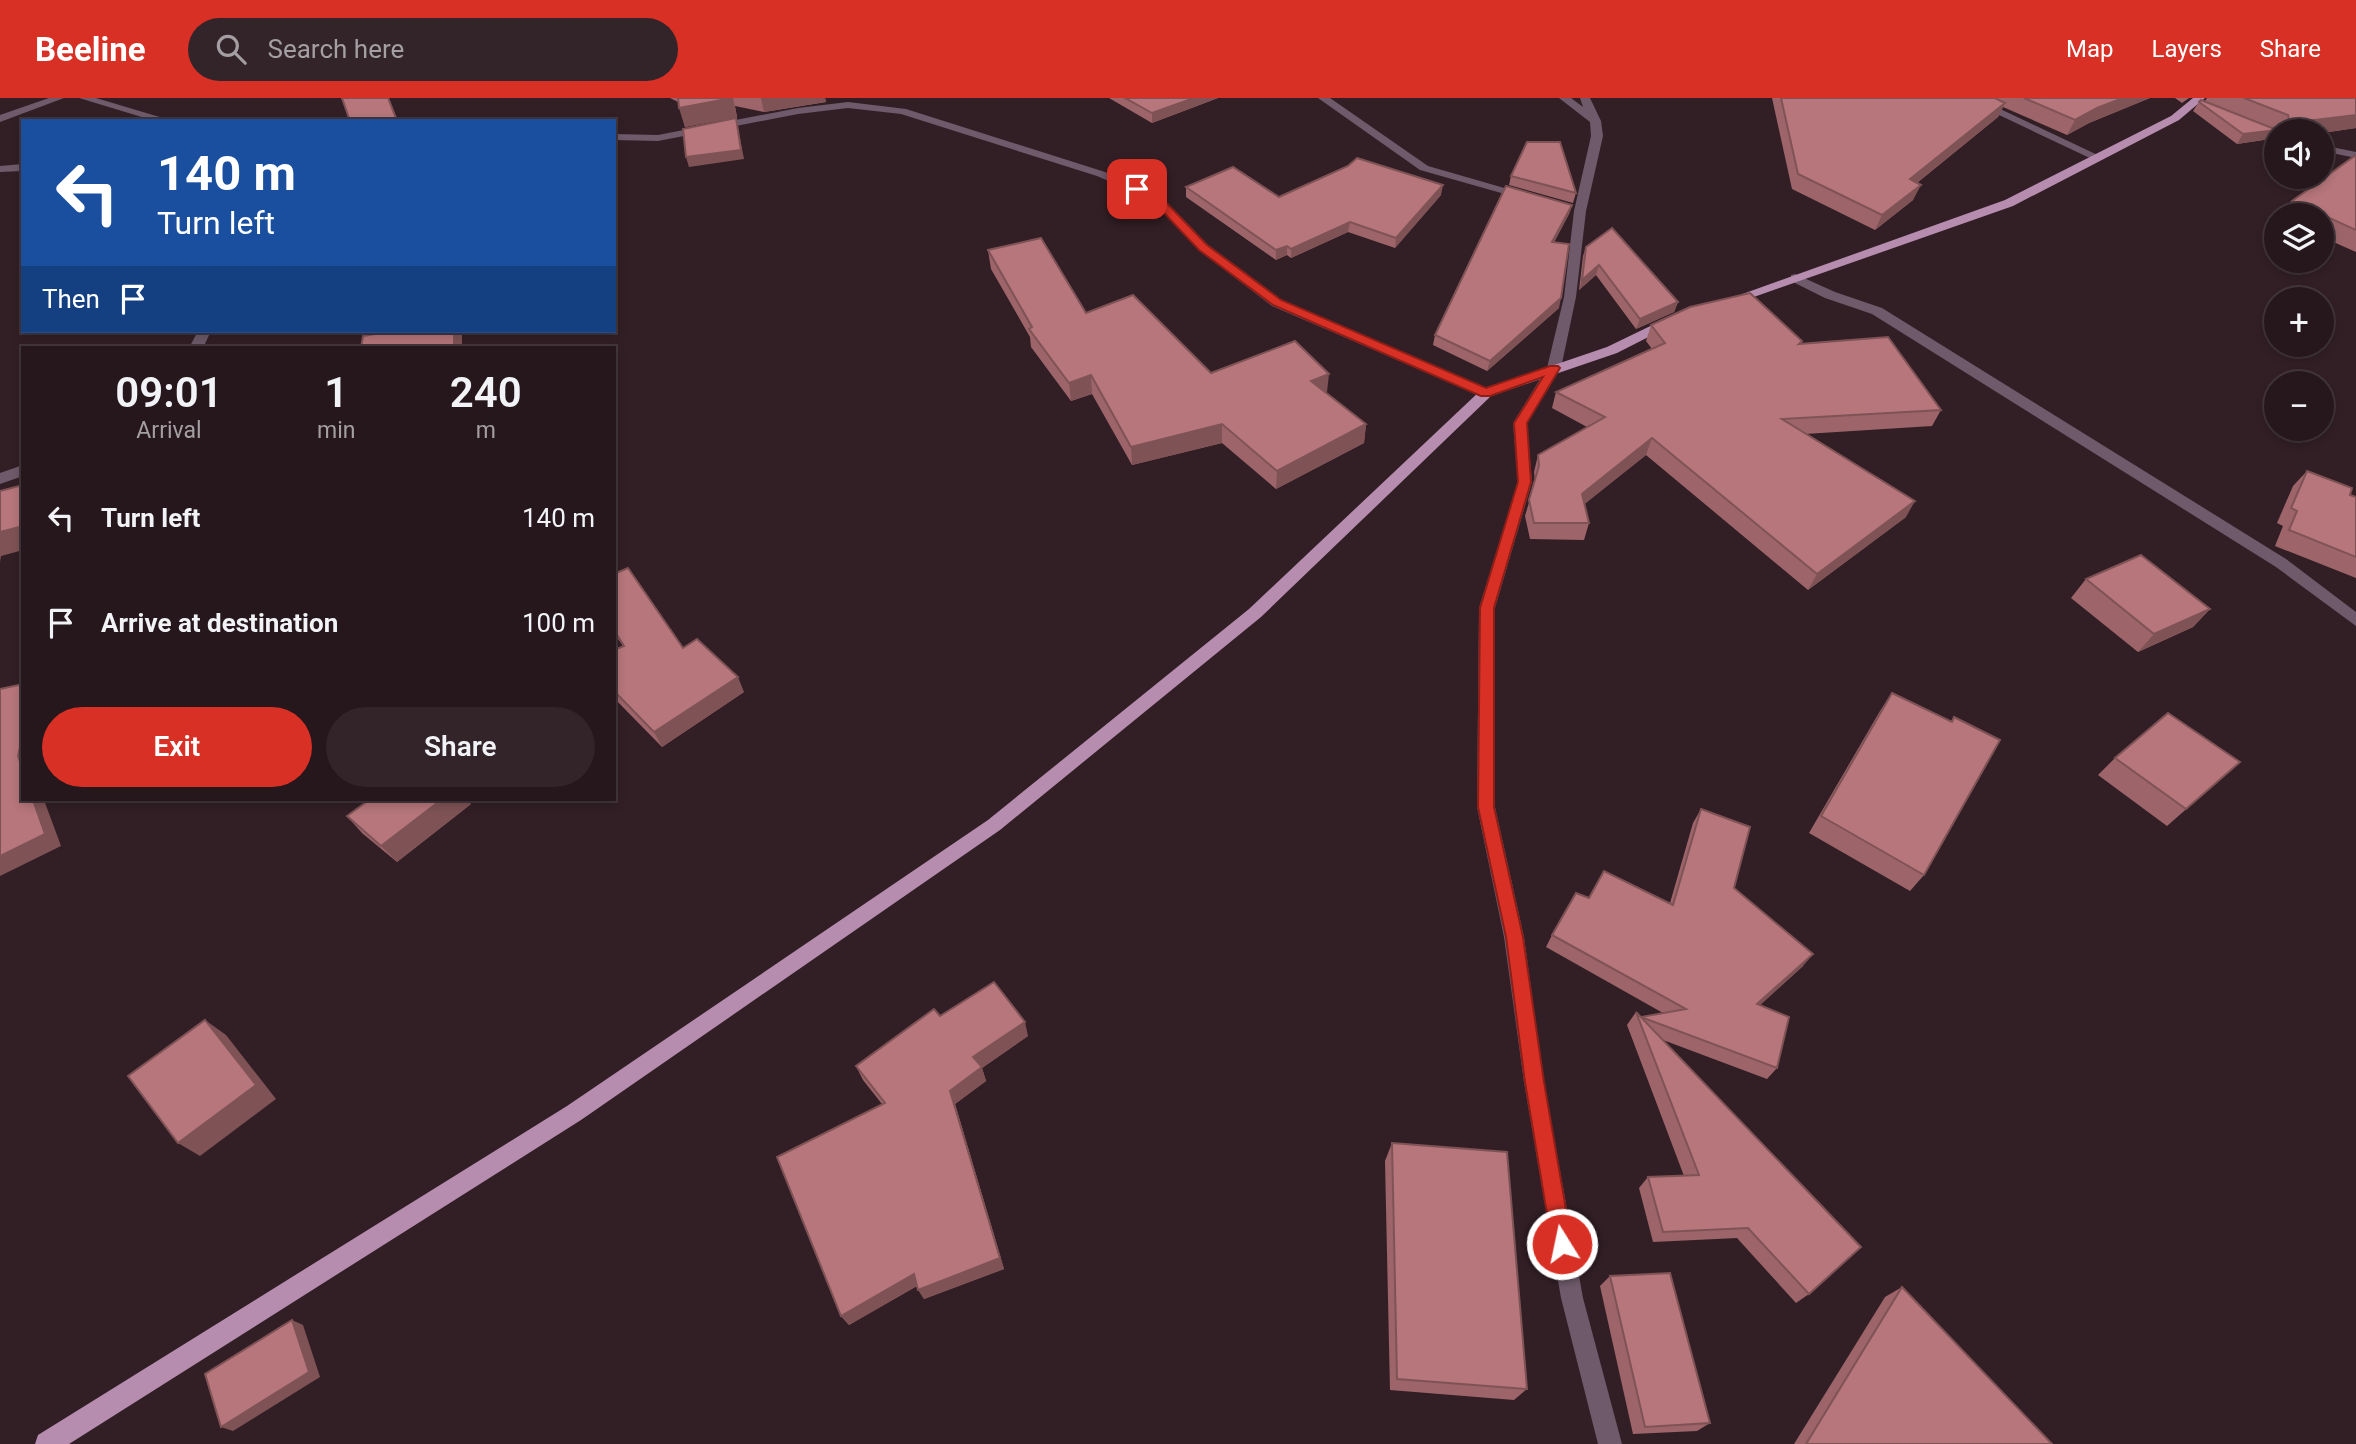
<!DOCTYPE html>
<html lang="en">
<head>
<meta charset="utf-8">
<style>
	:root { --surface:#26171c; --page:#322429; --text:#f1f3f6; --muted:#a49fa3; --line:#42363b; --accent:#d93025 }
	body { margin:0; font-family:Roboto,sans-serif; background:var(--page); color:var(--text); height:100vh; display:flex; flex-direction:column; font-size:26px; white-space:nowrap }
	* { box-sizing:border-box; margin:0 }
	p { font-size:23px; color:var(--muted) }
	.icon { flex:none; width:38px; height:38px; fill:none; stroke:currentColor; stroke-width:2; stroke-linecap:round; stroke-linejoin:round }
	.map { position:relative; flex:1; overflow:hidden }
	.side { position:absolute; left:21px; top:248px; width:595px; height:455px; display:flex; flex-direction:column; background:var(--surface); border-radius:0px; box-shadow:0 4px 10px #0003,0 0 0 2px var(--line) }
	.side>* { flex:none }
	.top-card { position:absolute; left:21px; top:21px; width:595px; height:214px; border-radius:0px; box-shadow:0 4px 10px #0003,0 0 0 2px var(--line); background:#1a4fa0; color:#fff; overflow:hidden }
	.buttons { position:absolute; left:2264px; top:21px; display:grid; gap:14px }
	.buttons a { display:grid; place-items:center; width:70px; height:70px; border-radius:50%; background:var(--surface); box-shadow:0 4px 10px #0003,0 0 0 2px var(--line); font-size:35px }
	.pin { position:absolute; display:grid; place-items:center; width:60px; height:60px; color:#fff; margin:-30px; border-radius:14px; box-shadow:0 4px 10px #0006 }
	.me { position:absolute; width:77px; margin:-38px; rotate:350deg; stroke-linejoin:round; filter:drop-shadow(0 0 5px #0008) }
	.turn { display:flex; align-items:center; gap:24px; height:147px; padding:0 21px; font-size:32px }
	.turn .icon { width:91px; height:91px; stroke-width:2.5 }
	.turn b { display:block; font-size:49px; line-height:60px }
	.then { display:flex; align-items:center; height:66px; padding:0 21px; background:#0003; gap:14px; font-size:26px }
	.eta { display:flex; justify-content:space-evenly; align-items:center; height:119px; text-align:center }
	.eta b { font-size:42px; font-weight:600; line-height:49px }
	.primary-button { display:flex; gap:14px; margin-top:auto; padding:14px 21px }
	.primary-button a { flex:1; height:80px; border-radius:42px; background:var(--accent); color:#fff; font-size:28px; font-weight:600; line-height:80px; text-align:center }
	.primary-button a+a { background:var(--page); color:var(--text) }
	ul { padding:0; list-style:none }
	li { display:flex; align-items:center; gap:21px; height:105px; padding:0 21px }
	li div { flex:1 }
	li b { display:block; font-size:26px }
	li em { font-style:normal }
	header { display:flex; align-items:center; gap:42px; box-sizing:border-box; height:98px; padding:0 35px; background:var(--accent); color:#fff }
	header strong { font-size:33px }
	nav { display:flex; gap:38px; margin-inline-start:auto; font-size:24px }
	.search { width:490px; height:63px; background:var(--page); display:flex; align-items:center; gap:18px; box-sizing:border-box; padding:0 24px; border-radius:38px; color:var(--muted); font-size:26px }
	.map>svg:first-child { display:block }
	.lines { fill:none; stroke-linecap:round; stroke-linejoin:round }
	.minor { fill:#6e5a6a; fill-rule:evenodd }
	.major { fill:#b78daf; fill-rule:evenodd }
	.wall { fill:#9d656a }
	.shaded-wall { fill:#7f5356 }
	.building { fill:#b6767b; stroke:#7f5356; stroke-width:2 }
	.route { fill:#d93025; stroke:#8d1f18; stroke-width:2 }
</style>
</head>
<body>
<header>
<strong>Beeline</strong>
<div class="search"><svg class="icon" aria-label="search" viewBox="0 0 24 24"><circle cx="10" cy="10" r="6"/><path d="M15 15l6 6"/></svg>Search here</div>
<nav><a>Map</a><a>Layers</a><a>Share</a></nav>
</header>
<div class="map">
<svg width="2356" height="1346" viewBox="0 0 2356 1346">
	<rect width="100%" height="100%" fill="#321f26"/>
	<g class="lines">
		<!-- minor -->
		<g class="minor">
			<polygon points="49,0 64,0 0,24 0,17"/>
			<polygon points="79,0 96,0 173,23 155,23"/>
			<polygon points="1318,0 1330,0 1428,68 1532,98 1526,102 1420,72"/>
			<polygon points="1559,0 1571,0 1583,9 1580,0 1590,0 1601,23 1603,38 1586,113 1576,199 1561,270 1527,325 1532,384 1495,510 1495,709 1524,839 1544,984 1583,1200 1622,1346 1598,1346 1561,1200 1524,984 1504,839 1477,709 1479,510 1518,384 1513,325 1547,270 1564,199 1574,113 1591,38 1590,24"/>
			<polygon points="1963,0 1977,0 2104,60 2094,62"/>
			<polygon points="848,4 906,11 1105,74 1158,95 1207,146 1282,202 1493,295 1491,298 1481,298 1272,208 1199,152 1150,101 1097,78 901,16 848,10 798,16 658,43 614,42 614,36 658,37 798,10"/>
			<polygon points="462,20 496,20 501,23 457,23"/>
			<polygon points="2322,47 2356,54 2356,60 2322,53"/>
			<polygon points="23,66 23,73 0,74 0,68"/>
			<polygon points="1795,176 1835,194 1882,210 2286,461 2356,514 2356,528 2276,469 1872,216 1825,200 1791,183 1791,177"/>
			<polygon points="198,233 211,233 203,250 189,250"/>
			<polygon points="23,367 23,378 0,386 0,375"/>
		</g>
		<!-- major -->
		<g class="major">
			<polygon points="2193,0 2205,0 2179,22 2013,108 1734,206 1724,206 1723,203 2005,102 2171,18"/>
			<polygon points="1669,219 1676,223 1674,226 1617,255 1491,298 1261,519 1000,732 581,1022 69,1346 35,1346 38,1337 567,1008 988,722 1249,511 1481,292 1607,249"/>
		</g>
	</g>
	<!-- wall -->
	<g class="wall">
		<polygon points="670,0 825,0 826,4 764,14 735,8 737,19 685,29 678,4"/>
		<polygon points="1109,0 1218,0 1152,25"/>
		<polygon points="1772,0 2150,0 2089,25 2067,37 2003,9 1998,19 1917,85 1913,102 1875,132 1792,91"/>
		<polygon points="2175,0 2189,0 2182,5"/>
		<polygon points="2207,0 2356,0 2356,30 2322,35 2322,33 2278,33 2278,32 2205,3"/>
		<polygon points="2199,4 2270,41 2237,46 2193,13"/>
		<polygon points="2356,57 2356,154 2322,139 2322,117 2281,117 2292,103"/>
		<polygon points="1511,78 1576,95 1573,105 1509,87"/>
		<polygon points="1186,89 1279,99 1441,97 1395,150 1348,134 1291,160 1287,157 1276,162 1186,99"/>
		<polygon points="1572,107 1569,116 1554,144 1559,210 1487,273 1433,247 1435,237"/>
		<polygon points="1586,149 1678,204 1674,214 1636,231 1596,177 1579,192 1583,158"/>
		<polygon points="988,152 1086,215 1211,275 1327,294 1326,294 1366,326 1364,345 1276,391 1222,345 1132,367 1092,296 1071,303 1031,249 1030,239 991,171"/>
		<polygon points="1651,227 1801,246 1941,312 1932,328 1805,336 1906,419 1808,492 1646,357 1584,406 1589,425 1584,442 1530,441 1525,418 1535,384 1534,374 1538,357 1587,329 1552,310 1556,294 1652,251 1646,243"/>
		<polygon points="2307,373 2350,397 2356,399 2356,480 2275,448 2283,428 2277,425 2293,388"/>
		<polygon points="614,476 683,550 744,594 662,649 614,600 614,552 623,548 614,535"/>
		<polygon points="2086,481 2210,511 2193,529 2138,554 2071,500"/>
		<polygon points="1892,595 1951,623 1954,619 1924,777 1910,793 1809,735 1880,613"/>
		<polygon points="2115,660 2240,664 2167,728 2098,677"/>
		<polygon points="471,706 397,764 362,735 347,718"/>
		<polygon points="1701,711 1734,790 1803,868 1760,907 1777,970 1767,981 1663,942 1809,1196 1796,1205 1737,1140 1653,1144 1639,1090 1648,1079 1684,1078 1627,927 1636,914 1641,919 1663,915 1546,849 1552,837 1589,800 1670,805 1693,725"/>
		<polygon points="1028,938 982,970 986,983 955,1006 1004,1171 924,1201 917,1188 849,1227 841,1218 882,1006 863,982 856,968"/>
		<polygon points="1392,1045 1527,1291 1514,1302 1390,1292 1385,1063"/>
		<polygon points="1610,1178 1710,1325 1697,1333 1633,1336 1600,1188"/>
		<polygon points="1902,1189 2052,1346 1794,1346 1885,1199"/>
	</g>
	<!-- shaded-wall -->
	<g class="shaded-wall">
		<polygon points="388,0 389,0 398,23 397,23"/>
		<polygon points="733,0 737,19 685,29 679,10"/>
		<polygon points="761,0 825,0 826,4 764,14"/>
		<polygon points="1194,0 1218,0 1152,25 1152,15"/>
		<polygon points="2123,0 2150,0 2089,25 2067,37 2075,22 2097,10"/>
		<polygon points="2005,5 1998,19 1903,96 1910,81"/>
		<polygon points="2356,17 2356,30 2322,35 2322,33 2284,33 2290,25"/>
		<polygon points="736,20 744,61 689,69 686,59"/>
		<polygon points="2277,32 2270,41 2237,46 2243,36"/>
		<polygon points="1443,87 1441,97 1395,150 1396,140"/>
		<polygon points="1921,87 1913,102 1875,132 1882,117"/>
		<polygon points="1572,107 1569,116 1549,154 1552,144"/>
		<polygon points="1350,124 1348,134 1291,160 1291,151"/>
		<polygon points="1287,148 1287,157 1276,162 1276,152"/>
		<polygon points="1599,167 1596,177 1579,192 1582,182"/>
		<polygon points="1561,200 1559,210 1487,273 1490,263"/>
		<polygon points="1678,204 1674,214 1636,231 1640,221"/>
		<rect x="454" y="233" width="8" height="17"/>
		<polygon points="1329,276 1327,294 1309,301 1311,283"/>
		<polygon points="1091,277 1092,296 1071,303 1069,285"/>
		<polygon points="1222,326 1222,345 1132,367 1131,349"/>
		<polygon points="1366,326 1364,345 1276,391 1277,373"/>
		<polygon points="1652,340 1646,357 1576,413 1582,396"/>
		<polygon points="1915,403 1906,419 1808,492 1817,476"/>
		<polygon points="23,428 23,452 1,458 0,464 0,434"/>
		<polygon points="2210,511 2193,529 2138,554 2154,536"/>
		<polygon points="738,579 744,594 662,649 654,634"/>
		<polygon points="23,636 23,672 18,658"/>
		<polygon points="33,702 44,702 61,748 0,778 0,758"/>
		<polygon points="441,702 468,702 471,706 397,764 381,748"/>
		<polygon points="1813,856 1803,868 1748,918 1757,906"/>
		<polygon points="205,922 226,937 276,1001 200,1058 178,1045"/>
		<polygon points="1025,924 1028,938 982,970 986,983 955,1006 1004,1171 924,1201 918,1192 950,993 973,959"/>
		<polygon points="914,1176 920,1186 849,1227 841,1218"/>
		<polygon points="292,1222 303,1227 320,1279 233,1333 221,1329"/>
	</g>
	<!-- building -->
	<g class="building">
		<polygon points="342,0 388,0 397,23 350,23"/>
		<polygon points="678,0 732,0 679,10"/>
		<polygon points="1125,0 1194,0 1152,15"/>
		<polygon points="1781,0 1995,0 2005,5 1910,81 1921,87 1882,117 1798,76"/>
		<polygon points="2024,0 2123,0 2097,10 2075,22"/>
		<polygon points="2244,0 2356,0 2356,17 2290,25 2288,17"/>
		<polygon points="2201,2 2277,32 2243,36 2199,4"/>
		<polygon points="736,20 741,52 686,59 683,31"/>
		<polygon points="1527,44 1560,44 1576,95 1511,78"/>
		<polygon points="2356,57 2356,132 2292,103"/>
		<polygon points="1357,60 1443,87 1396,140 1350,124 1291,151 1287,148 1276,152 1186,89 1233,69 1279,99 1348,68"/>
		<polygon points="1506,88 1572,107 1552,144 1569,146 1561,200 1490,263 1435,237"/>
		<polygon points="1612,130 1678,204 1640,221 1599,167 1582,182 1586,149"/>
		<polygon points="1041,140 1086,215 1133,197 1211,275 1295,243 1329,276 1311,283 1366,326 1277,373 1222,326 1131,349 1091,277 1069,285 1029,231 1032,229 988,152"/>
		<polygon points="1750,195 1802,243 1799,246 1888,239 1941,312 1782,321 1915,403 1817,476 1652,340 1582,396 1589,425 1534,425 1529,402 1539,368 1538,357 1605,319 1556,294 1665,245 1651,227 1690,209"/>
		<polygon points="393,233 454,233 454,250 361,250 363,238"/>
		<polygon points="2307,373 2352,390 2350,397 2356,399 2356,459 2289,432 2297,413 2291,410"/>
		<polygon points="23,387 23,428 0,434 0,393"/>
		<polygon points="2141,457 2210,511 2154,536 2086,481"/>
		<polygon points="628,470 683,550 697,541 738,579 654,634 614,593 614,552 624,548 614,532 614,476"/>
		<polygon points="23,586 23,636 18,658 23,672 23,702 33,702 45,736 0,758 0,591"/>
		<polygon points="1892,595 1952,624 1954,619 2000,642 1924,777 1821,718"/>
		<polygon points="2168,615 2240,664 2186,711 2115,660"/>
		<polygon points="369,702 441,702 381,748 347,718"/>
		<polygon points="1701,711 1750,729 1734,790 1813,856 1757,906 1789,919 1777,970 1641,919 1686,911 1552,837 1576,795 1589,800 1604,773 1673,807"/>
		<polygon points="994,884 1025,924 973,959 982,969 950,993 1000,1160 918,1192 914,1176 841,1218 777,1059 885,1005 856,968 934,911 940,918"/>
		<polygon points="1636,914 1861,1149 1809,1196 1748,1130 1663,1134 1648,1079 1699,1077"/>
		<polygon points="205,922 256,987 178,1045 128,978"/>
		<polygon points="1392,1045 1507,1054 1527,1291 1397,1281"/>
		<polygon points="1670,1175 1710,1325 1645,1329 1610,1178"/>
		<polygon points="1902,1189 2052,1346 1806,1346"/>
		<polygon points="292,1222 309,1274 221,1329 205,1276"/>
	</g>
	<!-- route -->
	<polygon class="route" points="1137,87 1158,96 1207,147 1281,202 1486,290 1550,268 1558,268 1560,270 1527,325 1531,384 1494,510 1494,709 1523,839 1544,984 1572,1146 1570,1153 1562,1156 1555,1153 1552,1146 1525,984 1506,839 1478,709 1480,510 1518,384 1514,325 1543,279 1490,298 1481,298 1273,207 1199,152 1150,100 1133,93 1131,91"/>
</svg>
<div class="buttons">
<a><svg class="icon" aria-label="sound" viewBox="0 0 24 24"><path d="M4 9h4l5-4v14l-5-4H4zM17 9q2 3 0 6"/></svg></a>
<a><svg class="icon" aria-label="layers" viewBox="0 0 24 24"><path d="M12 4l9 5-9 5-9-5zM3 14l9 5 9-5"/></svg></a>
<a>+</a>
<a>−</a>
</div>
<div class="pin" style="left:1137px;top:91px;background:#d93025"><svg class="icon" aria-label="arrive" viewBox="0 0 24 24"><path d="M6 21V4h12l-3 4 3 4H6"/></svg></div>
<svg class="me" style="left:1562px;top:1146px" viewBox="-20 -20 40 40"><circle r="17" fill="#d93025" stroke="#fff" stroke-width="3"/><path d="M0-11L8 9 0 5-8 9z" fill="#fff"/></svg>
<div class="top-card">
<div class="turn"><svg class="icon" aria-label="left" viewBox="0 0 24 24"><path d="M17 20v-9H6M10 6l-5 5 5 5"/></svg><div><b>140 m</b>Turn left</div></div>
<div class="then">Then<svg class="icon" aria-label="arrive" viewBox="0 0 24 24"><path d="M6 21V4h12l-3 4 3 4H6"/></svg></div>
</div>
<section class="side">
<div class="eta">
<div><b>09:01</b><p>Arrival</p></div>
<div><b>1</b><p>min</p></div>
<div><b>240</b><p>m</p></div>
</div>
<ul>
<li><svg class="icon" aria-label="left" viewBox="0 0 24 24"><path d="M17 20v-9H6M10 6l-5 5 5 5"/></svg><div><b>Turn left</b></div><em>140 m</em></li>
<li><svg class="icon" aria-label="arrive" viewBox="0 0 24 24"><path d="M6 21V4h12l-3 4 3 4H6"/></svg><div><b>Arrive at destination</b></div><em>100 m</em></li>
</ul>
<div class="primary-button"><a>Exit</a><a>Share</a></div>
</section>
</div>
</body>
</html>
